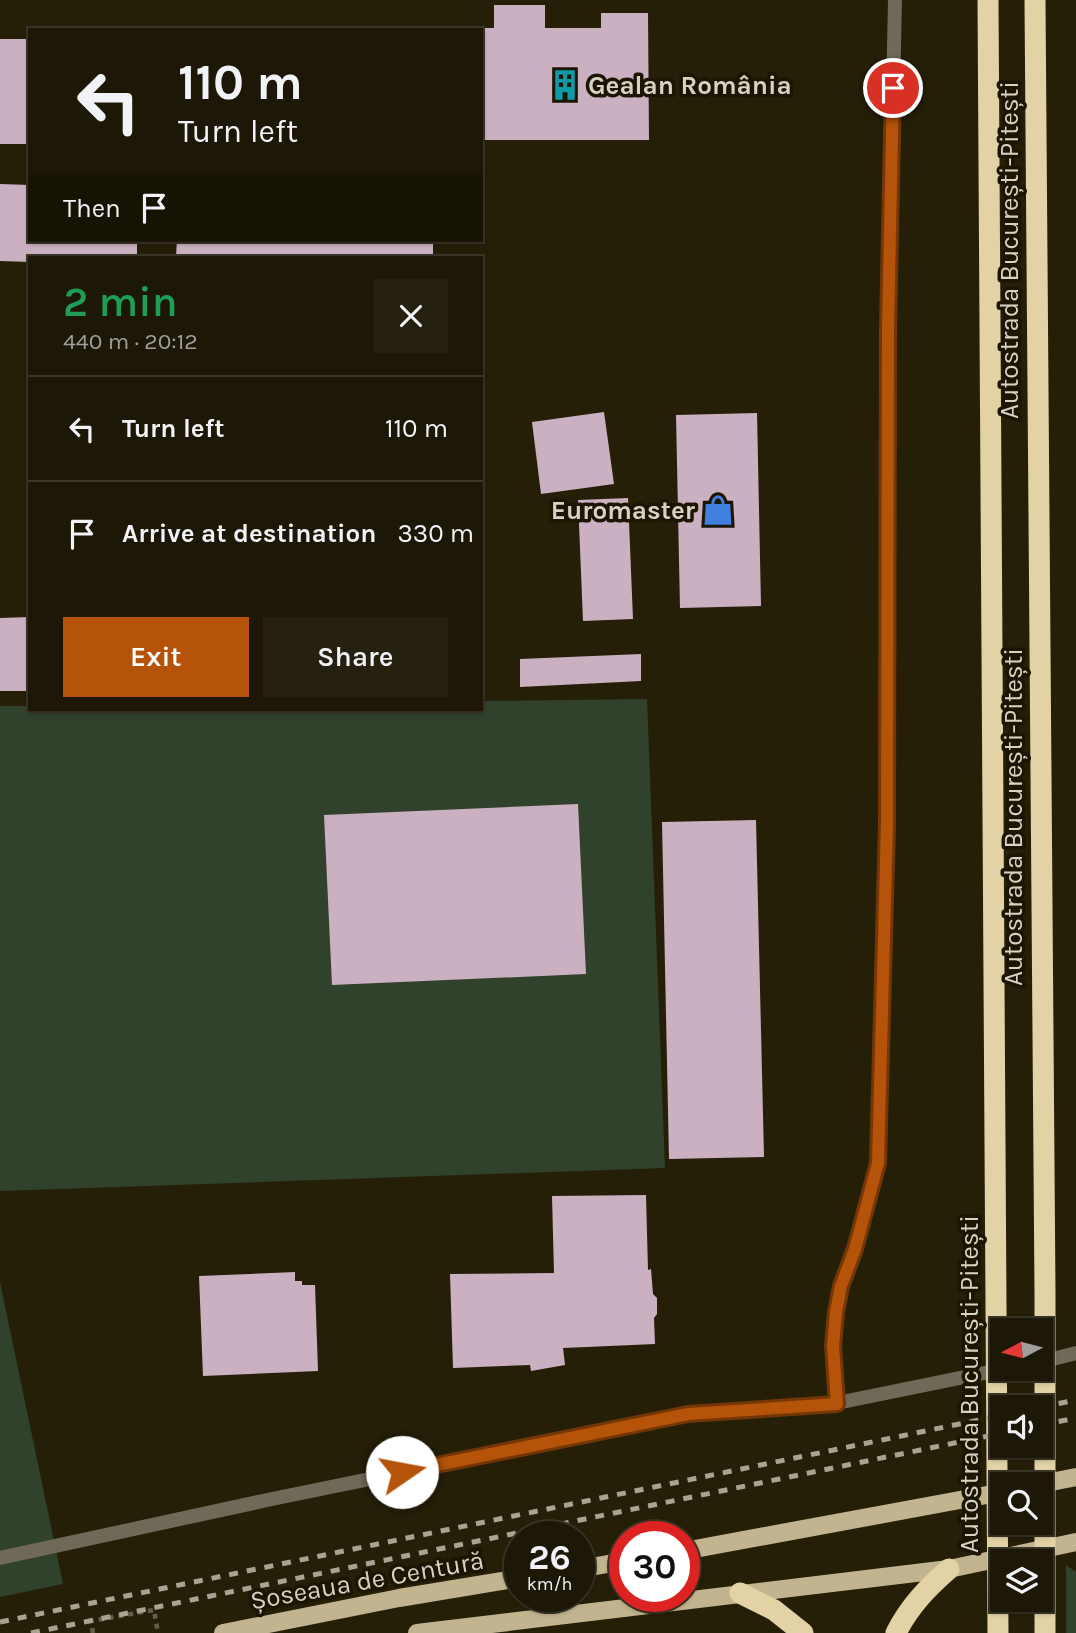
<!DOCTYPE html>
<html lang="en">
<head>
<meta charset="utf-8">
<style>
	:root { --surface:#1c1706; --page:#252010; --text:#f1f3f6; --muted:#a09f9b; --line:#3a3628; --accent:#b45309 }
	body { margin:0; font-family:Karla,sans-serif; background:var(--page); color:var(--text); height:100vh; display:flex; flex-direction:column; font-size:26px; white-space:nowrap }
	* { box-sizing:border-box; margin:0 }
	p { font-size:23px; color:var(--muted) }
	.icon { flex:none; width:38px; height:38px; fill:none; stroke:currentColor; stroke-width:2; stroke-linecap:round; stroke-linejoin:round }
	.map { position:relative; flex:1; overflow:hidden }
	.panel { position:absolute; left:28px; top:256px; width:455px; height:455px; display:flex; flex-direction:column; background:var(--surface); border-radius:0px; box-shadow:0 2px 5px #0004,0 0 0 2px var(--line) }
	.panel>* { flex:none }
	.top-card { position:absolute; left:28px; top:28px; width:455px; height:214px; border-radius:0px; box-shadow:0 2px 5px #0004,0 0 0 2px var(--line); background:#1c1706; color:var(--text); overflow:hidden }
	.needle { width:46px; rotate:263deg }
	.fabs { position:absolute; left:990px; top:1318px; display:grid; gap:14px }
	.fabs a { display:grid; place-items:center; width:63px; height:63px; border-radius:0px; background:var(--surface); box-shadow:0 2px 5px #0004,0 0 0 2px var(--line); font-size:35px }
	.speed { position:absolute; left:504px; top:1521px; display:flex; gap:14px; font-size:35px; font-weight:700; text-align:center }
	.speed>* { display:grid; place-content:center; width:91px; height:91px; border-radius:50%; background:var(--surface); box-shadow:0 2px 5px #0004,0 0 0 2px var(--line); line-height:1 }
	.speed small { font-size:18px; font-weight:400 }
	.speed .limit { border:10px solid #d22; background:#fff; color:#111 }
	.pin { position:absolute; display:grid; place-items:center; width:60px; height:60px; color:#fff; margin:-30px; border:4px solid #fff; border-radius:50%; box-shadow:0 2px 7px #0007 }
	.me { position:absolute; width:77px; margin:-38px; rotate:78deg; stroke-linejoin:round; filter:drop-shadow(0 0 5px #0008) }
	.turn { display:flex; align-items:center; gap:24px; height:147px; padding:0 35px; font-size:32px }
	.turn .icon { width:91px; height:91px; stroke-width:2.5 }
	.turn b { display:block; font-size:49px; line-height:60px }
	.then { display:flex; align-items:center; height:66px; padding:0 35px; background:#0003; gap:14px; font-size:26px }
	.round { display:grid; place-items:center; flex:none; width:74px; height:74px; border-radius:0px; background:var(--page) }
	.overview { display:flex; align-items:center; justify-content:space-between; height:119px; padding:0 35px }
	h1 { font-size:42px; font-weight:600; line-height:52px; color:#1e9e55 }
	.action { display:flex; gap:14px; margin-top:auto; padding:14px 35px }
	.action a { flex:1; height:80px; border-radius:0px; background:var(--accent); color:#fff; font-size:28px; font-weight:600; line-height:80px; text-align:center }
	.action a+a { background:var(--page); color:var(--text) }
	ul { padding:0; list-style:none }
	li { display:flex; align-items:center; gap:21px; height:105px; padding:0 35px; border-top:2px solid var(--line) }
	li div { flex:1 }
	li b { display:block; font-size:26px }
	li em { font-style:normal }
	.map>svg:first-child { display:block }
	.green { fill:#30412c }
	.building { fill:#cbb0c1 }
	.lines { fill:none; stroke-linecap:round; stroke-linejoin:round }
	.path { stroke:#635e4a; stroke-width:4.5; stroke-dasharray:5 5; stroke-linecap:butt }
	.street { stroke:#6f6957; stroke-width:14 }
	.primary { stroke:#c1b48f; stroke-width:18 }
	.highway { stroke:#e2d2a5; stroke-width:21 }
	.rail { stroke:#a7a493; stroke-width:5; stroke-dasharray:9 9; stroke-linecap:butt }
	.route-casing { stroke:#753606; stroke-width:18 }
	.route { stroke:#b45309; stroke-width:12 }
	.labels { text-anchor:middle; stroke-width:7; stroke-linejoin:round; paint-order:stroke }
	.poi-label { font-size:26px; font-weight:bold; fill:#d6d3c5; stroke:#1b1502; text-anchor:start }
	.street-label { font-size:26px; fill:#d6d3c5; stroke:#1b1502 }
</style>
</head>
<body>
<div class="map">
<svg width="1076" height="1633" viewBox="0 0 1076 1633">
	<rect width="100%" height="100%" fill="#251f08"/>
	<!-- green -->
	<g class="green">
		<polygon points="647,699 665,1168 0,1191 0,706 30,706 30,709 481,709 481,701"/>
		<polygon points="0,1282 63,1584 0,1597"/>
		<polygon points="1066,1565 1076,1572 1076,1633 1066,1633"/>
	</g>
	<!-- building -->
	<g class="building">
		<polygon points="494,5 545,5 545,28 601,28 601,13 648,13 649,140 481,140 481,28 494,28"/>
		<rect x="0" y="39" width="30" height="105"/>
		<polygon points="0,184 30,185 30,240 137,240 137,257 30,257 30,262 0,261"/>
		<polygon points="177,240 433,240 433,257 176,257"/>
		<polygon points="604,412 614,484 541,494 532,422"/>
		<polygon points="757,413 761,606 680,608 676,415"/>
		<polygon points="628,498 633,619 583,621 578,500"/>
		<polygon points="30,617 30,691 0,691 0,618"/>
		<polygon points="641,654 641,681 520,687 520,659"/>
		<polygon points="578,804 586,974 332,985 324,815"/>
		<polygon points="756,820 764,1157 669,1159 662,822"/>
		<polygon points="646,1195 648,1270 651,1269 653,1294 657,1298 657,1314 654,1318 655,1344 563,1348 565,1365 531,1371 530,1365 453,1368 450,1274 554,1273 552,1196"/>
		<polygon points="295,1272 295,1281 302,1281 302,1285 315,1285 318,1371 203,1376 199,1276"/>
	</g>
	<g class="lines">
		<!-- path -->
		<polyline class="path" points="93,1633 91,1621 154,1610 158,1633"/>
		<!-- street -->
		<g class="street">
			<polyline points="1041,1362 1076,1353"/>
			<path d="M 837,1403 C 834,1364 831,1325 841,1286 C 852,1245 872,1206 878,1163 L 887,824 L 888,328 L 895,0"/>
			<polyline points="0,1558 272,1499 688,1414 837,1403 1009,1368"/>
		</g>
		<!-- primary -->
		<g class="primary">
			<polyline points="1041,1484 1076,1477"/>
			<polyline points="684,1551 1003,1492"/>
			<polyline points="579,1569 625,1561"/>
			<polyline points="223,1633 399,1598 520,1578"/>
			<polyline points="417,1633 949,1569 1076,1542"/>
		</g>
		<!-- highway -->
		<g class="highway">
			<polyline points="988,0 998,1633"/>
			<polyline points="1035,0 1045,1293 1045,1633"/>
			<polyline points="740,1593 774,1610 803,1633"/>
			<path d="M 896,1633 C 909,1607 927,1588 949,1569"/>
		</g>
		<!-- rail -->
		<g class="rail">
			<polyline points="1041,1407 1076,1400"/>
			<polyline points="1041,1425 1076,1418"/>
			<polyline points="0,1622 1003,1415"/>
			<polyline points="31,1633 1003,1433"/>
		</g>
	</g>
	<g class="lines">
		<defs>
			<polyline id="route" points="402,1472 688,1414 837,1404 833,1346 836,1312 841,1286 855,1249 878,1163 887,824 888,328 893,88"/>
		</defs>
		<!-- route casing -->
		<use href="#route" class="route-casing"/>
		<!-- route -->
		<use href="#route" class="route"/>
	</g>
	<!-- icons -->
	<defs>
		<symbol id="building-bare" viewBox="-9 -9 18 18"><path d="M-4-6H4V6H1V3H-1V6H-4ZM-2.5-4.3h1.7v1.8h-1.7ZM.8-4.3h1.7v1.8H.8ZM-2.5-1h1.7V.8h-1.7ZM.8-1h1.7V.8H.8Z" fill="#0f9aa8" stroke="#1b1502" stroke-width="2.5" paint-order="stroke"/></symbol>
		<symbol id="shop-bare" viewBox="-9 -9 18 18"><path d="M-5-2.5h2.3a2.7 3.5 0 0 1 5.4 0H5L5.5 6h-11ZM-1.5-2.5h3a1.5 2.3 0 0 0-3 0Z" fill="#3f7fe0" stroke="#1b1502" stroke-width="2.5" paint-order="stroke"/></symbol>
	</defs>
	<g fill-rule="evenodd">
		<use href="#building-bare" x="543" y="63" width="44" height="44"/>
		<use href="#shop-bare" x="696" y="488" width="44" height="44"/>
	</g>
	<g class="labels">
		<!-- poi labels -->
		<g class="poi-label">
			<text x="588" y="94">Gealan România</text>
			<text x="695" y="519" text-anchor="end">Euromaster</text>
		</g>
		<!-- street labels -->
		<g class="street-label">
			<text transform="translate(1009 250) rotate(-90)" y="9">Autostrada București-Pitești</text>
			<text transform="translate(1013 817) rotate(-90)" y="9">Autostrada București-Pitești</text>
			<text transform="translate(969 1384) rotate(-90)" y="9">Autostrada București-Pitești</text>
			<text transform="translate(367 1580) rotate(-10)" y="9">Șoseaua de Centură</text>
		</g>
	</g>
</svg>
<div class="fabs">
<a><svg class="needle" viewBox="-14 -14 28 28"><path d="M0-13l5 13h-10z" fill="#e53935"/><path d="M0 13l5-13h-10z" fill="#a09f9b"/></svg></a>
<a><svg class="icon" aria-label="sound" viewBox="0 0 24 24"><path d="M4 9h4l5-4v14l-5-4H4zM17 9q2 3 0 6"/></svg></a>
<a><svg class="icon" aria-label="search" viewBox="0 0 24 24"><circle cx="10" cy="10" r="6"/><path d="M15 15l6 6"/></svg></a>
<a><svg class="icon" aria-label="layers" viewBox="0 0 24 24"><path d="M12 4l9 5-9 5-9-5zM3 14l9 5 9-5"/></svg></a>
</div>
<div class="speed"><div>26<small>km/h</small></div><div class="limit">30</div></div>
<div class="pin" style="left:893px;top:88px;background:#d93025"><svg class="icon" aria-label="arrive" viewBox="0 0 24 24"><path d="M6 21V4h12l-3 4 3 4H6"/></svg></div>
<svg class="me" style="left:402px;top:1472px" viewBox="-20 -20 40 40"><circle r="19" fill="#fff"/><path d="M0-13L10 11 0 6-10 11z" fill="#b45309"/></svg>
<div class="top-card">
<div class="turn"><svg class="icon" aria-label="left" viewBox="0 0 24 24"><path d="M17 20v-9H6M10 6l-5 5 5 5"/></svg><div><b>110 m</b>Turn left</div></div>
<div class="then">Then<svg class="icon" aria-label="arrive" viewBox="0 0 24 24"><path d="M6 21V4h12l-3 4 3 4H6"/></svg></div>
</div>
<section class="panel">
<div class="overview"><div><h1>2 min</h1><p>440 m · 20:12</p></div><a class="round"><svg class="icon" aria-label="close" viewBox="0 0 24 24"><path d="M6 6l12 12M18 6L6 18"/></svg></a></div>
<ul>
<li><svg class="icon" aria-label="left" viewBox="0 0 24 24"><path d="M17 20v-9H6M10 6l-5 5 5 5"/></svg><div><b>Turn left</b></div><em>110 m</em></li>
<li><svg class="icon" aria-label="arrive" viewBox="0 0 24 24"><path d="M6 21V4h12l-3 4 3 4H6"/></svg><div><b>Arrive at destination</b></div><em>330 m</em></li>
</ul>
<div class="action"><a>Exit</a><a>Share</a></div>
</section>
</div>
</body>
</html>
